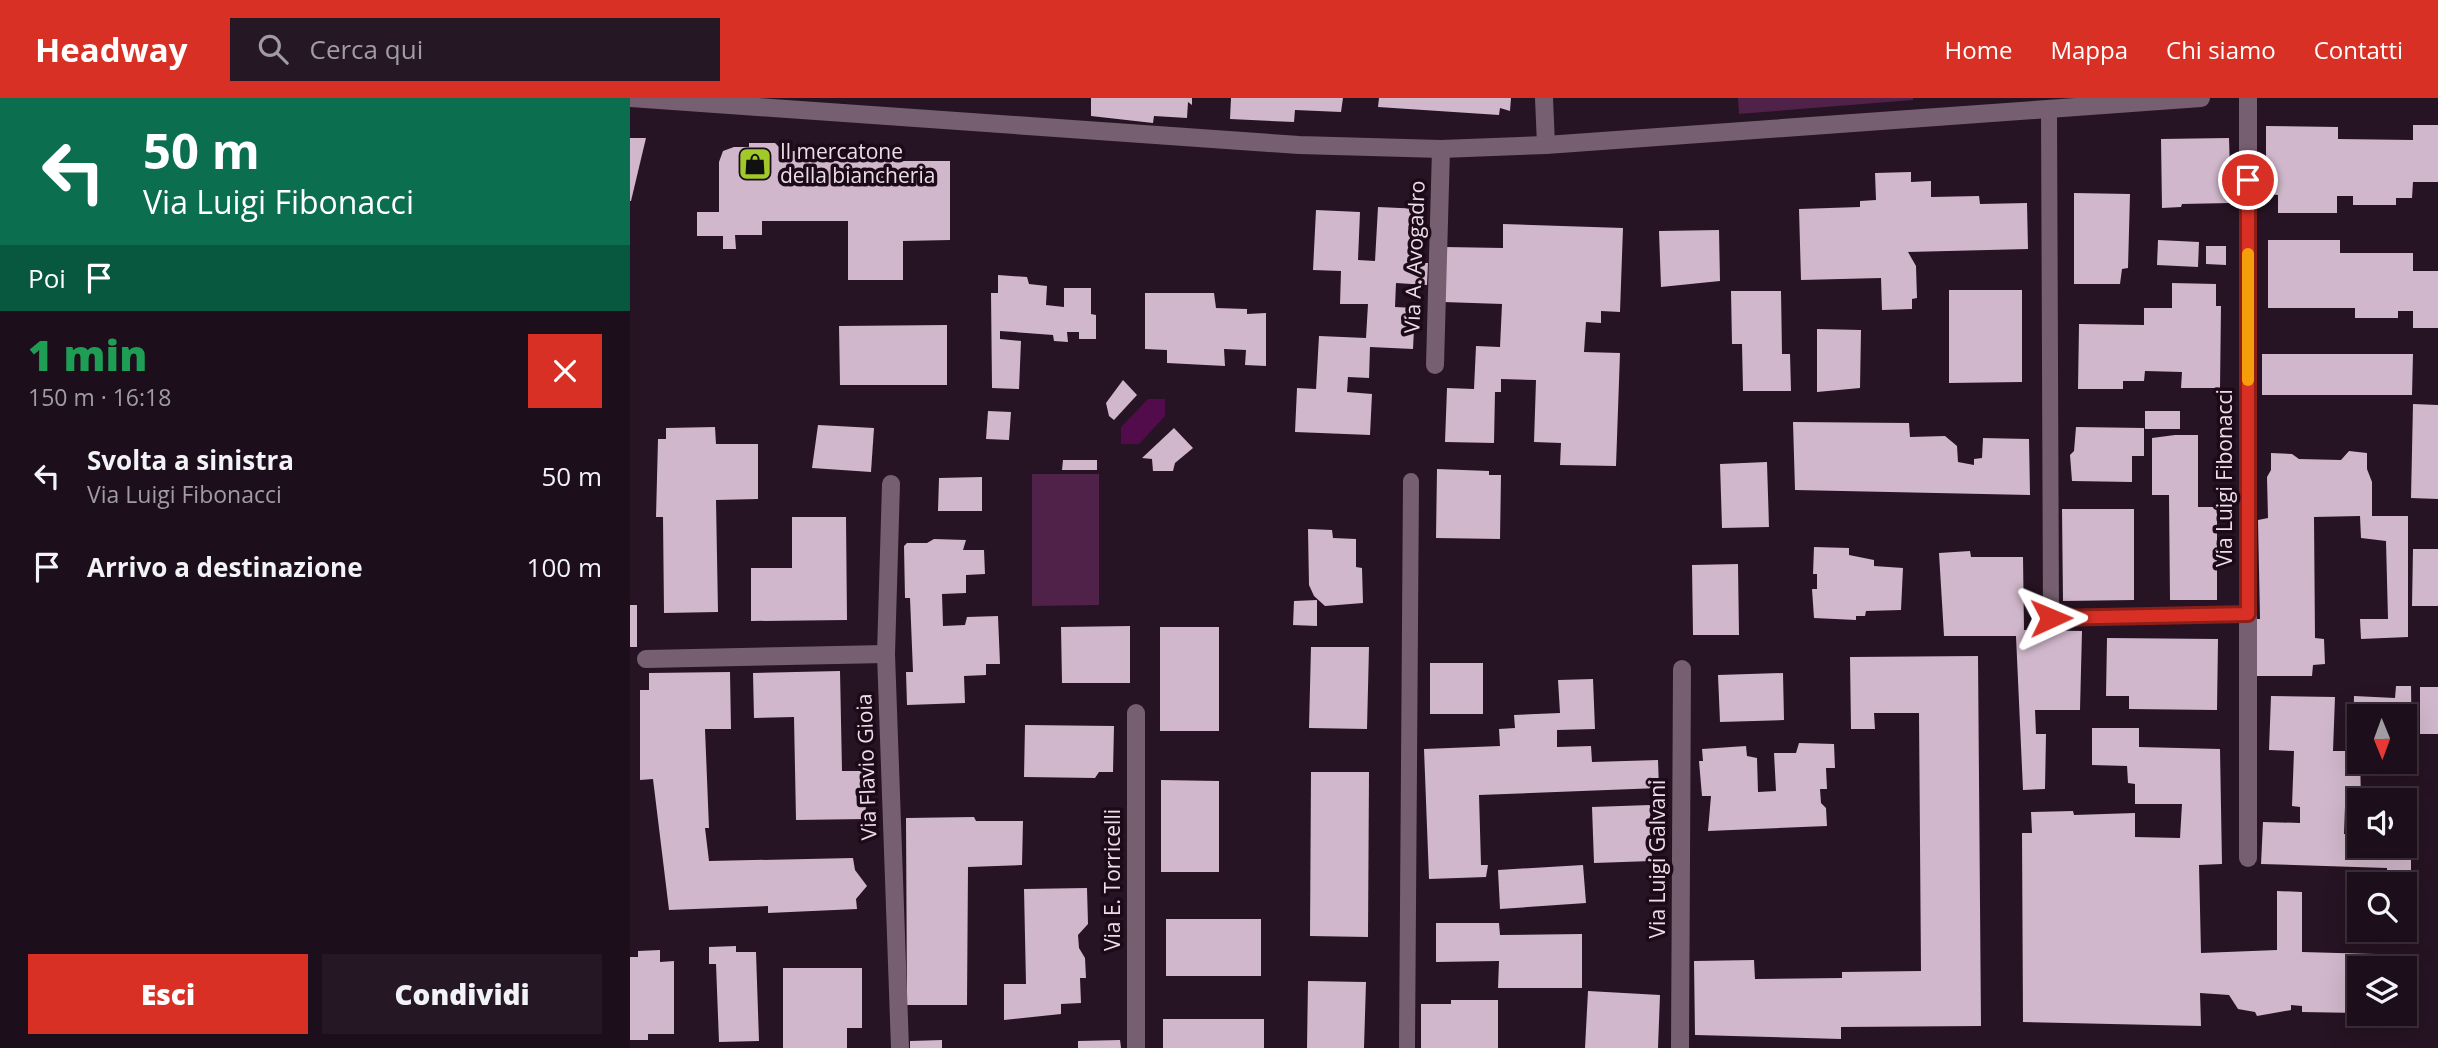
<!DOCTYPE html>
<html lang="it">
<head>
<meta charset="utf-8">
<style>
	:root { --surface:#1c0e1a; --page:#251723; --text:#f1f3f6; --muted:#a09ca2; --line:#3a2e39; --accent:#d93025 }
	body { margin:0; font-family:"Open Sans",sans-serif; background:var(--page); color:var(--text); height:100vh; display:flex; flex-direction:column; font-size:26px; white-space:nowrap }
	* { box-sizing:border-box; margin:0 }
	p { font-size:23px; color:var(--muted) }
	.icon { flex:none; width:38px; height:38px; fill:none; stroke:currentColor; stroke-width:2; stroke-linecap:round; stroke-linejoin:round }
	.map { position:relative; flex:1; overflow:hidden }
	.sheet { display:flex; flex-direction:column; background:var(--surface); width:630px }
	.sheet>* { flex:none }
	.banner { background:#0b6e4f; color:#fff; overflow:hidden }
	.needle { width:46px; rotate:179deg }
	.tools { position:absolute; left:1717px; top:606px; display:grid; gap:14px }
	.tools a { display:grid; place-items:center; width:70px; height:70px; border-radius:0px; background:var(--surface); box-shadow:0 7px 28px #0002,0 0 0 2px var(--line); font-size:35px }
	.pin { position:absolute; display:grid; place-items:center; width:60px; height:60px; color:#fff; margin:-30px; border:4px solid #fff; border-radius:50%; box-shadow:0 2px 7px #0007 }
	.me { position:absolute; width:77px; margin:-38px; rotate:89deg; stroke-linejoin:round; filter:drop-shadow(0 0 5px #0008) }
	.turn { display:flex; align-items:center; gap:24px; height:147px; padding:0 28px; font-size:32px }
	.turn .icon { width:91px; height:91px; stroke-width:2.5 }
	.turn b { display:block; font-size:49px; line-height:60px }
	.then { display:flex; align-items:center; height:66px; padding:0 28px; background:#0003; gap:14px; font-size:26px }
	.round { display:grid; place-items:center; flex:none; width:74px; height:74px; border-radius:0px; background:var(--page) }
	.headline { display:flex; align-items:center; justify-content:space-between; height:119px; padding:0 28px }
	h1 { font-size:42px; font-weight:800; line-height:52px; color:#1e9e55 }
	.cta { display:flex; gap:14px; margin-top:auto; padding:14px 28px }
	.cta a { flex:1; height:80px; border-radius:0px; background:var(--accent); color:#fff; font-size:28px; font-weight:800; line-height:80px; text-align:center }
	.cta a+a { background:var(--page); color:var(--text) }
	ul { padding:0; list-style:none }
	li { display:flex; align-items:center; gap:21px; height:91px; padding:0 28px }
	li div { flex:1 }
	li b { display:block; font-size:26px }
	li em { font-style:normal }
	header { display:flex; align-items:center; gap:42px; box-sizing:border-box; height:98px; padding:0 35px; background:var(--accent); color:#fff }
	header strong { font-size:33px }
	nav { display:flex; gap:38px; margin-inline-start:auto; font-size:24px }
	.search { width:490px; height:63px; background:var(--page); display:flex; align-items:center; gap:18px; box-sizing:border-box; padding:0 24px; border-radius:0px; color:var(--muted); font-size:26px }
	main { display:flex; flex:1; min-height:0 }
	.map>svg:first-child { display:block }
	.green { fill:#502149 }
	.water { fill:#530c4b }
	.building { fill:#d0b7cb }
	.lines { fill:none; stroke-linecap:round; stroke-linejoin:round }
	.service { stroke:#765f71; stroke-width:16 }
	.minor { stroke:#765f71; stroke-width:18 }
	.tertiary { stroke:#765f71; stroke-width:18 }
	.route-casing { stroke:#8d1f18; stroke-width:18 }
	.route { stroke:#d93025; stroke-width:12 }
	.slow { stroke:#f59e0b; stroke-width:12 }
	.labels { text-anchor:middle; stroke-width:7; stroke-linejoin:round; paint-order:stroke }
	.poi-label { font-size:21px; fill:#ebdee8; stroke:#1c0a19; text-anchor:start }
	.street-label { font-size:21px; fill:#ebdee8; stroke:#1c0a19 }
</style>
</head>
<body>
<header>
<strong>Headway</strong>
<div class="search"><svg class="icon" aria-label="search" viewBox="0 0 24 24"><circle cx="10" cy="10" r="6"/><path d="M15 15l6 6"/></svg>Cerca qui</div>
<nav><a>Home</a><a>Mappa</a><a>Chi siamo</a><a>Contatti</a></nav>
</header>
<main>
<section class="sheet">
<div class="banner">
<div class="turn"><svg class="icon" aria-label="left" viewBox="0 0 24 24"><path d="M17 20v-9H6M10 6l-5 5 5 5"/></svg><div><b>50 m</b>Via Luigi Fibonacci</div></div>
<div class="then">Poi<svg class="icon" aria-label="arrive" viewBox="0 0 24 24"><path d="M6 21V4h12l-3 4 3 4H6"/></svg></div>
</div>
<div class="headline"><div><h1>1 min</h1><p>150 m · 16:18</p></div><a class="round" style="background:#d93025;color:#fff"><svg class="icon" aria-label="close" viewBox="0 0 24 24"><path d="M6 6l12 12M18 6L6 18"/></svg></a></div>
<ul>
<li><svg class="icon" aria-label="left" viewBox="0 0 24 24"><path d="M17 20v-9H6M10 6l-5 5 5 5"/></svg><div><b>Svolta a sinistra</b><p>Via Luigi Fibonacci</p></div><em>50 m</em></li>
<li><svg class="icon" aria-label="arrive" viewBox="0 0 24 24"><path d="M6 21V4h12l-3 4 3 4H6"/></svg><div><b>Arrivo a destinazione</b></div><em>100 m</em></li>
</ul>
<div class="cta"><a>Esci</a><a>Condividi</a></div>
</section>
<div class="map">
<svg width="1808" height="950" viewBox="0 0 1808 950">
	<rect width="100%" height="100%" fill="#261323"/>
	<!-- green -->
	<g class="green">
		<polygon points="1108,0 1283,0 1283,2 1109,16"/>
		<polygon points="402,376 469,376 469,507 402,508"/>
	</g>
	<!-- water -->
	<polygon class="water" points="518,301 535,301 535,318 509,346 491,346 491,329"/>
	<!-- building -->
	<g class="building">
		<polygon points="461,0 562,0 562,7 558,4 557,20 524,18 523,25 461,18"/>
		<polygon points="601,0 713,0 711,14 665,12 664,24 600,21"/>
		<polygon points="749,0 881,0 880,13 870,10 869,17 748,9"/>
		<polygon points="1783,27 1808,27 1808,84 1783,84 1782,100 1766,100 1766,107 1723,107 1723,98 1707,98 1707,115 1648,115 1648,97 1636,96 1636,28 1708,29 1708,41 1783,42"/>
		<polygon points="0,40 16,40 1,103 0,103"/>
		<polygon points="1599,40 1601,105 1552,106 1551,109 1532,110 1531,41"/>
		<polygon points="119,45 145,45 153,53 180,53 180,63 320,63 320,142 273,143 273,182 218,182 218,123 132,123 132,137 105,137 106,151 93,151 93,138 67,138 67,114 89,114 89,64 93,53 104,49 119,49"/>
		<polygon points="1281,74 1281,84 1301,83 1301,99 1349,98 1350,106 1397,105 1398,151 1278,154 1286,168 1287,200 1282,201 1282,211 1252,212 1251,180 1171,182 1169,111 1230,109 1230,103 1246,102 1245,75"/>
		<polygon points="1444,95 1500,96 1498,170 1492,171 1490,186 1444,186"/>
		<polygon points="748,109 792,111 792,165 798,165 797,187 766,185 765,209 785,210 783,251 740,249 739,280 718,279 717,294 742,296 740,337 665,334 667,290 686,291 689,238 736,240 738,206 710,206 711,173 683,172 686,112 730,114 728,162 745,163"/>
		<polygon points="873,126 993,130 990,214 971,213 971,225 956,224 954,254 990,255 986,368 930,367 931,345 904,344 906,282 871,281 871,294 865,294 864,345 815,344 817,290 844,291 846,248 870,249 872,206 813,204 815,149 873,150"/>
		<polygon points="1089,132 1090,183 1031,189 1029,133"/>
		<polygon points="1528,142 1569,144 1568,169 1527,167"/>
		<polygon points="1638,142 1710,142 1710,155 1783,155 1783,173 1808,173 1808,230 1783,230 1783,213 1768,213 1768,220 1725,220 1725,210 1638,210"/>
		<polygon points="1576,148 1596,148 1596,167 1576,166"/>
		<polygon points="368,177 397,179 399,186 417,188 416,207 434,209 434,190 461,190 461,216 466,217 466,241 449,241 449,234 437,234 438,244 424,243 423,237 370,233 370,241 391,243 389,291 362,290 361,195 368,195"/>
		<polygon points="1542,185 1586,186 1586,208 1591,208 1590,290 1551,290 1552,274 1515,273 1514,283 1493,283 1493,291 1448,291 1449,226 1514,227 1514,210 1542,210"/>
		<polygon points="1319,192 1392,192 1392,284 1319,285"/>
		<polygon points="1101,193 1151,193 1152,256 1160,256 1161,293 1113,293 1112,246 1102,246"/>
		<polygon points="515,195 584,195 586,210 617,211 617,216 636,215 636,268 615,267 616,252 594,251 595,268 537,265 537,252 515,251"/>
		<polygon points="317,227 317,287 210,287 209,228"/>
		<polygon points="1187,231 1231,232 1230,290 1187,294"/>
		<polygon points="1632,256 1783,256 1782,297 1632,297"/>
		<polygon points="493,282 507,297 484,322 479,318 476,305"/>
		<polygon points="1783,306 1808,307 1808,401 1781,400"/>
		<polygon points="358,313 381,314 379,342 356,341"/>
		<rect x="1515" y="313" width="35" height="18"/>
		<polygon points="1163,324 1279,325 1280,339 1315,338 1327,348 1328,364 1344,367 1344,361 1352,360 1353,340 1399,341 1400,397 1165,392"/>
		<polygon points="188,327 244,330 241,374 182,370"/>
		<polygon points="85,329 86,346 128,346 128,401 86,402 88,514 34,515 33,419 26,419 28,341 36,341 36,330"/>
		<polygon points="1446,329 1514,330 1514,358 1502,358 1502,384 1442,383 1440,357 1444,353"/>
		<polygon points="544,330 563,350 545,365 543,373 523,373 522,361 512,360"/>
		<polygon points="1545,337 1568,337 1568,409 1587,409 1587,502 1540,502 1539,397 1522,397 1522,340"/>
		<polygon points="1719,353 1737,355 1737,371 1742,384 1742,418 1778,418 1778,539 1731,541 1730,521 1758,521 1756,443 1731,440 1730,418 1684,419 1685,540 1694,541 1695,566 1683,567 1682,578 1625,578 1625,521 1630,521 1628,422 1638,420 1637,379 1641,372 1641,355 1662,356 1669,361 1711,362"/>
		<polygon points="433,362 467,362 467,372 432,372"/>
		<polygon points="1137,364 1139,429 1092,430 1090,366"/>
		<polygon points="807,371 859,373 859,377 871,377 870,441 806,440"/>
		<polygon points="352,379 352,413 308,413 309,380"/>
		<polygon points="1432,411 1504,411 1504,502 1433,503"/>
		<polygon points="162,419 216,419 217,522 121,523 121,470 162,470"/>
		<polygon points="678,431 702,432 703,440 726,441 726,469 732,470 733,505 695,508 684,498 679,487"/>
		<polygon points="304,441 336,442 333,452 354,452 355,476 336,477 336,495 312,496 313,528 335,527 337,519 368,518 370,566 356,566 356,577 334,578 335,605 277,607 276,574 283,574 280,500 275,500 274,448 277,445 297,445"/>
		<polygon points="1184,449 1219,450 1219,457 1244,462 1244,468 1273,470 1271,512 1236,513 1235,518 1226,518 1226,522 1184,520 1182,491 1187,491 1187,476 1183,476"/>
		<polygon points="1783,451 1808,451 1808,508 1782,508"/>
		<polygon points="1340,453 1341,459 1393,459 1394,532 1452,533 1450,612 1405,612 1406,636 1416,636 1415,691 1393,692 1386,538 1314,538 1309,455"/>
		<polygon points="1108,466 1109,537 1063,537 1062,467"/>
		<polygon points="687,502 687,528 663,527 664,503"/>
		<rect x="0" y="507" width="7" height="42"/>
		<polygon points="500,528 500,585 432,585 431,529"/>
		<rect x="530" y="529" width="59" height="104"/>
		<polygon points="1477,540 1588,541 1587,612 1499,611 1499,598 1476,598"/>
		<polygon points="681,549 739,549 737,631 679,630"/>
		<polygon points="1348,558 1351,928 1211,929 1211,941 1065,937 1064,863 1124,862 1125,881 1212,880 1212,874 1291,873 1289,615 1244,615 1245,631 1221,631 1220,559"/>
		<rect x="800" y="565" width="53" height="51"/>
		<polygon points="210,573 212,673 235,673 236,721 166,722 164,619 124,620 123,575"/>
		<polygon points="100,574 101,631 75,631 79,730 75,730 79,763 223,760 225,772 237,788 226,801 227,811 138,815 138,808 39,812 23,681 10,682 10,592 19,592 19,575"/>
		<polygon points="1153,575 1154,622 1090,624 1088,577"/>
		<polygon points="963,581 965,631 927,632 927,649 961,648 962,664 1028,662 1029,690 849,697 851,767 858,767 856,779 799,781 794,651 870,648 869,631 885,630 884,617 930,615 928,582"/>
		<polygon points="1766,588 1781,588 1782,654 1774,654 1774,618 1729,618 1731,702 1729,709 1715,708 1714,736 1729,736 1729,747 1774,747 1774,724 1781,724 1781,830 1774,830 1774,786 1757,786 1757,770 1631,766 1633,724 1670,725 1670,709 1662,708 1664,653 1639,652 1641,598 1705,599 1703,653 1723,653 1724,598 1765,600"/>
		<rect x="1790" y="589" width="18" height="47"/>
		<polygon points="395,627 484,628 483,674 469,674 465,680 394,679"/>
		<polygon points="1462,630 1509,630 1509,649 1590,651 1592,766 1569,767 1571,855 1647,852 1647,793 1672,794 1672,854 1781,857 1780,916 1774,915 1774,870 1729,870 1729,915 1672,914 1672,908 1661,907 1661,912 1627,918 1625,914 1608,911 1599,897 1570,895 1571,928 1393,924 1392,735 1402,735 1401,714 1443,713 1444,717 1505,715 1505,739 1550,740 1552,706 1505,706 1505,686 1498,685 1497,668 1462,667"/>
		<polygon points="1169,645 1204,646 1205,670 1196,670 1197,691 1190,691 1191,705 1196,710 1197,728 1078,733 1081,698 1072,698 1069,663 1073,663 1072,651 1116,648 1117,658 1127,660 1128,694 1146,693 1144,655 1166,655"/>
		<polygon points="681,674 739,674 738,839 680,838"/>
		<polygon points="531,682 589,683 589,774 531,774"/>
		<polygon points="1020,707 1022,763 964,765 962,709"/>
		<polygon points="344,719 346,723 393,723 392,767 338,769 337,907 277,907 276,720"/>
		<polygon points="953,767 956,805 870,811 868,772"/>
		<polygon points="457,790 458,826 448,837 449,850 455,860 456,880 450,880 451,905 431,906 431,916 374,922 374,886 396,886 394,791"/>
		<rect x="536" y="821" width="95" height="57"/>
		<polygon points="806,825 869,825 870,837 952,836 952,890 868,890 869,863 806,864"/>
		<polygon points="106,848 106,854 126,854 129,943 89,944 86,866 79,866 79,849"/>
		<polygon points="30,852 30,864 44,863 44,936 18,936 18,942 0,942 0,859 8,859 8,853"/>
		<polygon points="153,870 232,870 232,930 217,930 217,950 153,950"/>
		<polygon points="678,883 736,884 734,950 677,950"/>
		<polygon points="958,893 1030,897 1028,950 955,950"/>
		<polygon points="821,902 868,902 868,950 791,950 791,906 821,906"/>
		<rect x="533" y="921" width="101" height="29"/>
		<polygon points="312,942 312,950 280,950 280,943"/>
		<polygon points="490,942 491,950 448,950 448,943"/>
	</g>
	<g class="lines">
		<!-- service -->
		<g class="service">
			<polyline points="1419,11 1421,520 1618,516"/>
			<polyline points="777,950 781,383"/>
		</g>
		<!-- minor -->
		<g class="minor">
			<polyline points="914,0 916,47"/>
			<polyline points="805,267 811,51"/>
			<polyline points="261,386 256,556 270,950"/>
			<polyline points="16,561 256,556"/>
			<polyline points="1618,760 1618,0"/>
			<polyline points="506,950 506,615"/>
			<polyline points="1050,950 1052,571"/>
		</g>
		<!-- tertiary -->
		<polyline class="tertiary" points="0,0 669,47 811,51 916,47 1571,0"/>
	</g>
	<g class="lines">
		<defs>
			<polyline id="route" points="1421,520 1618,516 1618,82"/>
		</defs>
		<!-- route casing -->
		<use href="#route" class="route-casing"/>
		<!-- route -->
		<use href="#route" class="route"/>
		<!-- slow -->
		<polyline class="slow" points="1618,156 1618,282"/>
	</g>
	<!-- icons -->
	<defs>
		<symbol id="shop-square" viewBox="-11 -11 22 22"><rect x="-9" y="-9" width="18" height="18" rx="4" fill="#a1c929" stroke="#1c0a19"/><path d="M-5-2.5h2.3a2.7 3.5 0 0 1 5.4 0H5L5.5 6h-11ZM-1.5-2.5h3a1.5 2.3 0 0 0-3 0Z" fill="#111"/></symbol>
	</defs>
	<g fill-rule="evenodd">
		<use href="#shop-square" x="106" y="47" width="38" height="38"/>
	</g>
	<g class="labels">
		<!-- poi labels -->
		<g class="poi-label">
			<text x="150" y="61">Il mercatone<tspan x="150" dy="24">della biancheria</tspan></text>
		</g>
		<!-- street labels -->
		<g class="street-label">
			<text transform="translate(785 159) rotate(-88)" y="7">Via A. Avogadro</text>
			<text transform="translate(1595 380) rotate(-90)" y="7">Via Luigi Fibonacci</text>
			<text transform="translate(237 669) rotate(-92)" y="7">Via Flavio Gioia</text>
			<text transform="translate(1028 761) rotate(-90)" y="7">Via Luigi Galvani</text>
			<text transform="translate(483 782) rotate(-90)" y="7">Via E. Torricelli</text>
		</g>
	</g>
</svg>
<div class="tools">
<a><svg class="needle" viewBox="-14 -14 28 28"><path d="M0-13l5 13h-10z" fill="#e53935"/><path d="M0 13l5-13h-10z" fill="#a09ca2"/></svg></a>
<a><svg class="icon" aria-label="sound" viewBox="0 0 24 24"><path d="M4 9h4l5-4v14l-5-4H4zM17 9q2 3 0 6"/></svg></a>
<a><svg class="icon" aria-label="search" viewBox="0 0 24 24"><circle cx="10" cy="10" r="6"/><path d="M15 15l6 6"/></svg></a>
<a><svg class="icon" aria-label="layers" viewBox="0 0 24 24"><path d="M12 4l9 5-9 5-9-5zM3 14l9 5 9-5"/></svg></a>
</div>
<div class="pin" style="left:1618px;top:82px;background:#d93025"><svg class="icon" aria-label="arrive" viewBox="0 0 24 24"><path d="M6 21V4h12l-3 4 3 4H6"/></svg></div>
<svg class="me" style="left:1421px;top:520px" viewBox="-20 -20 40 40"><path d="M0-17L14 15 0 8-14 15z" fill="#d93025" stroke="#fff" stroke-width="4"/></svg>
</div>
</main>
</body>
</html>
